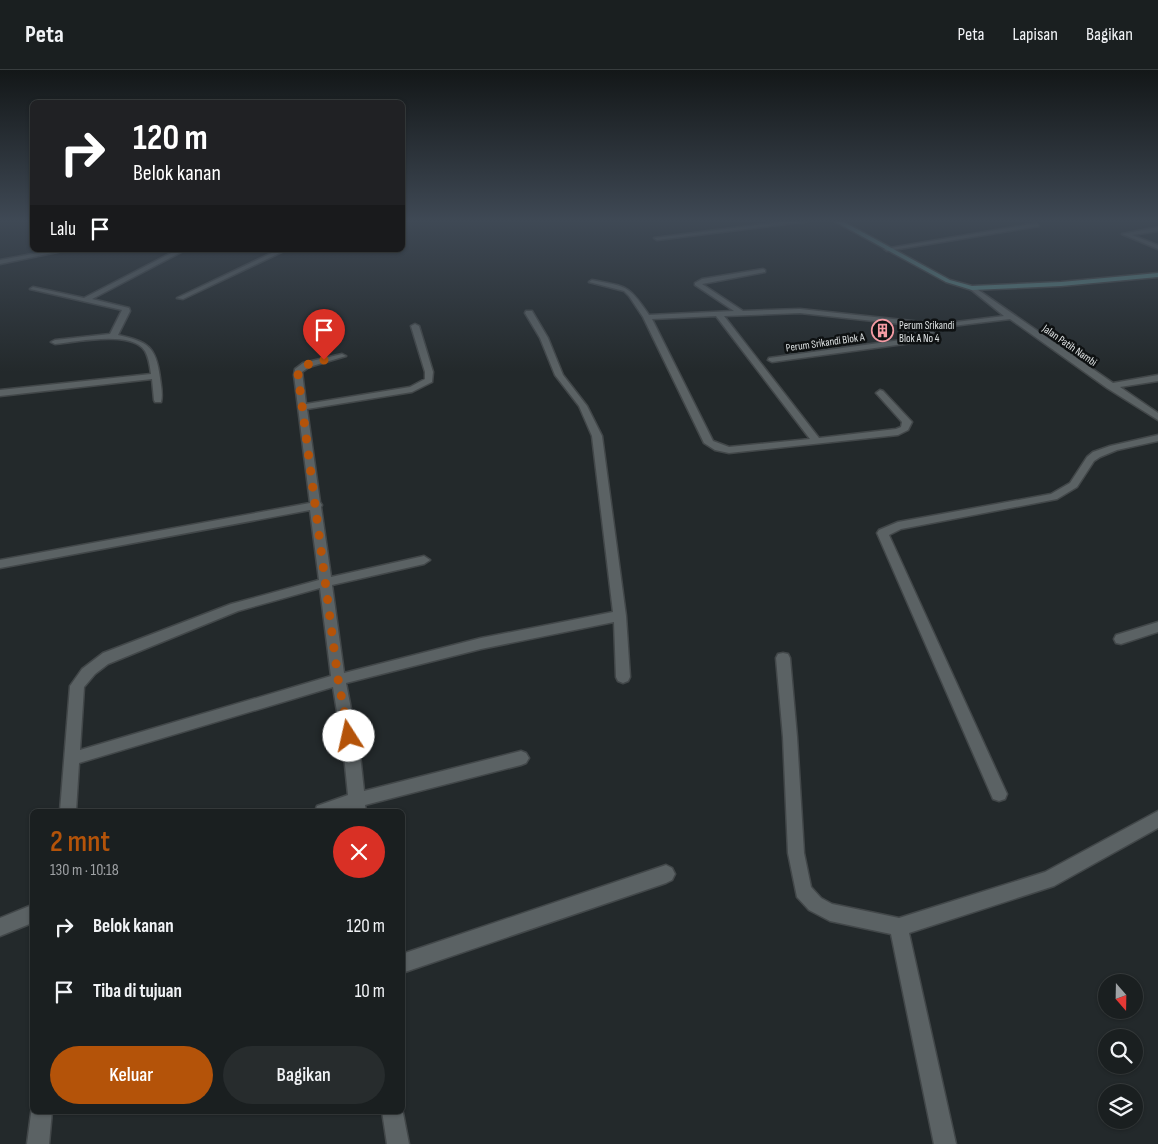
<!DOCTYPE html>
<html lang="id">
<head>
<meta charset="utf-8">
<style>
	:root { --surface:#1a1f20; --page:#272c2d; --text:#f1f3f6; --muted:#9fa2a5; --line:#383d3e; --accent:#b45309 }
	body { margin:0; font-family:"Sofia Sans Condensed",sans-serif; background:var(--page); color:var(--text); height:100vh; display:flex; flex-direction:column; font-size:19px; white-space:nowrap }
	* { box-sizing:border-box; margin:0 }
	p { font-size:16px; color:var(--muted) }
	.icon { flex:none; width:28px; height:28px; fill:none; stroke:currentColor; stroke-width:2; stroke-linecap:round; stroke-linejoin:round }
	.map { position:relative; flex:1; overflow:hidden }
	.sheet { position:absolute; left:30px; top:739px; width:375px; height:305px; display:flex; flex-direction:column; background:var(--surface); border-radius:8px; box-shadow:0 1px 4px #0004,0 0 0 1px var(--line) }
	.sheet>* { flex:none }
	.guide { position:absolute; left:30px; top:30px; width:375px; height:152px; border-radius:8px; box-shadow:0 1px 4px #0004,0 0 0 1px var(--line); background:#202124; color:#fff; overflow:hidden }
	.needle { width:32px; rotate:160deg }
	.fabs { position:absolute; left:1098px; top:904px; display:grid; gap:10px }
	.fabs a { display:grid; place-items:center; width:45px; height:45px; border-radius:50%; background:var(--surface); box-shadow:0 1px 4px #0004,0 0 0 1px var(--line); font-size:25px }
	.pin { position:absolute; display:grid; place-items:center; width:42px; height:42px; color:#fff; margin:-51px -21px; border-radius:50% 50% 50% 0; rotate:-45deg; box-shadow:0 0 5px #0007 }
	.pin .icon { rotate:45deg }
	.me { position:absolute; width:55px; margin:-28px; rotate:350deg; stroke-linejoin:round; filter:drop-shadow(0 0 4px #0008) }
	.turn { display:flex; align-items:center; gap:18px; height:105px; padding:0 20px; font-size:22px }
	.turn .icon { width:65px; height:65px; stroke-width:2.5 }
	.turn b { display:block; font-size:35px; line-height:42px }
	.then { display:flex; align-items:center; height:48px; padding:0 20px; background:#0003; gap:10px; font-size:19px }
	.round { display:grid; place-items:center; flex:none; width:52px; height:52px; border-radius:26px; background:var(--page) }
	.overview { display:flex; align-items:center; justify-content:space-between; height:85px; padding:0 20px }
	h1 { font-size:30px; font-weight:600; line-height:38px; color:var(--accent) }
	.cta { display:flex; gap:10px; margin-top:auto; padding:10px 20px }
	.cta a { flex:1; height:58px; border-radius:30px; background:var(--accent); color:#fff; font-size:20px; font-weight:600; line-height:58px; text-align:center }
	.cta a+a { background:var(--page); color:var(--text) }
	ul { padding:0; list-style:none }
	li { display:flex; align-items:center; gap:15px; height:65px; padding:0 20px }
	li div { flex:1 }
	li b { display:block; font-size:19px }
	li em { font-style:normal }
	header { display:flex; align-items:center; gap:30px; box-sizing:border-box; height:70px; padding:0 25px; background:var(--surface); border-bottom:1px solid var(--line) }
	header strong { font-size:24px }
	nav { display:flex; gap:28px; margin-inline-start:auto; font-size:18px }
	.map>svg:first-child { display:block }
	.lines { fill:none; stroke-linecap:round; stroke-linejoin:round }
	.street-casing { stroke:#424749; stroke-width:3 }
	.secondary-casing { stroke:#424749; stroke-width:3 }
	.street { fill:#5b6264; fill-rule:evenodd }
	.secondary { fill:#598383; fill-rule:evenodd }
	.route { stroke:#b45309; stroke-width:9; stroke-dasharray:0 16.2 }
	.labels { text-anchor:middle; stroke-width:5; stroke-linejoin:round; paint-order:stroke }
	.far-poi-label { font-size:11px; fill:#dce0e1; stroke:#0e1112; text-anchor:start }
	.far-street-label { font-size:11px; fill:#dce0e1; stroke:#0e1112 }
</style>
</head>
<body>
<header>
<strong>Peta</strong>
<nav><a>Peta</a><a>Lapisan</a><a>Bagikan</a></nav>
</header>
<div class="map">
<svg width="1158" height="1074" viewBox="0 0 1158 1074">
	<rect width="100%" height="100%" fill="#23292b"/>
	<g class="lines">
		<defs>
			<g id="street">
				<polygon points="788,151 810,151 657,170 654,168"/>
				<polygon points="1037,153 1039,156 887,181 884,179"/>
				<polygon points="1158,157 1158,161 1132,165 1158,175 1158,179 1122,164"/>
				<polygon points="54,180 67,180 0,194 0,190"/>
				<path d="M 177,180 L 185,180 L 92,229 L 129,238 L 130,241 L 118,265 C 148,272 156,276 160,308 C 161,316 163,325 161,332 L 155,332 L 154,330 L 152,309 L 0,326 L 0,320 L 151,304 C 150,297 149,288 145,281 C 132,260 76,272 55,274 L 51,272 L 55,270 L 110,264 L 122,240 L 30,219 L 33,217 L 84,228 Z"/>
				<polygon points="278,180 286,180 183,229 177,228"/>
				<path d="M 763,199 L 765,200 L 765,202 L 702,214 L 743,241 L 800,239 L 940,254 L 1004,246 L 969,218 L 974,217 L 1113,313 L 1158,305 L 1158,311 L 1120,317 L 1158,343 L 1158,350 L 1107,318 L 1010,249 L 936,258 L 929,271 L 926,271 L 772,292 L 768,290 L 769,288 L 923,267 L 929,257 L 800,243 L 724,246 L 819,368 L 896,359 L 901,357 L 902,352 L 876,323 L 880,320 L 883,321 L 912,352 L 908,360 L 898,365 L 729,383 L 715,380 L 704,373 L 643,247 L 629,226 L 624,221 L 589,212 L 592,210 C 627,217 628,214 649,245 L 734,241 L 695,215 L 695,213 L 702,209 ZM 716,246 L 810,369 L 729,377 L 713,371 L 652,249 Z"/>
				<path d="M 526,241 L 532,241 L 548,268 L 563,305 L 587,336 L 602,366 L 626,546 L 630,607 L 628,611 L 623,613 L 618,611 L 616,607 L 614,552 L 481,579 L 346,613 L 360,685 L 364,721 L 521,681 L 526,683 L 529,688 L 526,693 L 521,695 L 365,735 L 366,741 L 315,741 L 317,736 L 348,725 L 344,685 L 333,617 L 79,693 L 76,741 L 60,741 L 70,616 L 82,599 L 103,583 L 231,534 L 319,510 L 310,440 L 0,498 L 0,490 L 310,433 L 294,305 L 295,299 L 303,293 L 342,284 L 346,286 L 309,297 L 302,302 L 306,334 L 410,317 L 425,309 L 425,302 L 411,256 L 415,254 L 419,256 L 433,302 L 432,312 L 412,322 L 307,339 L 320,432 L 322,435 L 321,437 L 331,507 L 424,486 L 430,490 L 424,494 L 332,515 L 344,603 L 481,568 L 613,542 L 592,366 L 579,336 L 555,305 L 540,268 L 525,243 ZM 320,518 L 331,606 L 80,680 L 84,617 L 95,604 L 108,594 L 238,541 Z"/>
				<polygon points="1158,365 1158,371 1117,380 1100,387 1094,391 1077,417 1057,429 901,459 889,465 1007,724 1005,729 999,731 993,729 877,463 879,460 898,452 1051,424 1070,413 1087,387 1093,382 1110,376"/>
				<polygon points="1158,552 1158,562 1121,574 1116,573 1114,569 1116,565"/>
				<polygon points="783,583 788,584 790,588 797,667 804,783 811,817 821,828 832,834 899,848 1045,802 1158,741 1158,758 1054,816 909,863 956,1074 934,1074 891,864 830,851 809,840 797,827 788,783 783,667 776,588 778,584"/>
				<polygon points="666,795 672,798 675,804 672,810 666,813 402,903 402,884"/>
				<polygon points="32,835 32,853 0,866 0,848"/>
				<polygon points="32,1036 32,1041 52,1041 49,1074 27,1074"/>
				<polygon points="402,1038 409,1074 387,1074 382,1041 402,1041"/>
			</g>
			<polygon id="secondary" points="834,151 842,151 950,210 972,216 1061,212 1158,203 1158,207 1061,216 972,220 946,212"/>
		</defs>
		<!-- street casing -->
		<use href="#street" class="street-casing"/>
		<!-- secondary casing -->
		<use href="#secondary" class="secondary-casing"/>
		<!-- street -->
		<use href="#street" class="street"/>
		<!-- secondary -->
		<use href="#secondary" class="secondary"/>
	</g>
	<!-- sky -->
	<linearGradient id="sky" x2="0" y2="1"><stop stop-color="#131718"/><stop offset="0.5" stop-color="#3f4955"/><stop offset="1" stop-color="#3f4955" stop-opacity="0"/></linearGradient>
	<rect width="1158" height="302" fill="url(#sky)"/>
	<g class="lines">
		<!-- route -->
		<polyline class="route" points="324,290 302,296 298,305 338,609 349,666"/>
	</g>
	<!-- icons -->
	<defs>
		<symbol id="building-ring" viewBox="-11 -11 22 22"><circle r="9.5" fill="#0e1112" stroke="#f49aa3" stroke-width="1.5"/><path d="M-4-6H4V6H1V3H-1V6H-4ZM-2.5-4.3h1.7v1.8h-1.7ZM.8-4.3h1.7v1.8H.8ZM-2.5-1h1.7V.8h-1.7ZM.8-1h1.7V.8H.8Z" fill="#f49aa3"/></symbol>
	</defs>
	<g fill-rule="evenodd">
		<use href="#building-ring" x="870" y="248" width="25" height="25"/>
	</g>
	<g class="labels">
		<!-- far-poi labels -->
		<g class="far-poi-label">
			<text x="899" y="259">Perum Srikandi<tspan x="899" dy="13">Blok A No 4</tspan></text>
		</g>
		<!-- far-street labels -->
		<g class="far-street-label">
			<text transform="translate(825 272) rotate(-8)" y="4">Perum Srikandi Blok A</text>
			<text transform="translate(1070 275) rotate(35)" y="4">Jalan Patih Nambi</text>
		</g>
	</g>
</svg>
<div class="fabs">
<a><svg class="needle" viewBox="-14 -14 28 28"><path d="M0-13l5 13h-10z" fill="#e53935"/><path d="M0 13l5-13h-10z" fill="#9fa2a5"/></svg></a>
<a><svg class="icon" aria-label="search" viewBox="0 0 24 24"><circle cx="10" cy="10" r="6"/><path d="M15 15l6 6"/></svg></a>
<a><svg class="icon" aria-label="layers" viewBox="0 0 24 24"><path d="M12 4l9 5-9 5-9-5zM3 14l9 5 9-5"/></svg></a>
</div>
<div class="pin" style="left:324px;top:290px;background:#d93025"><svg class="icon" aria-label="arrive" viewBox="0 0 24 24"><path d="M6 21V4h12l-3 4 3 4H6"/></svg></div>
<svg class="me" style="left:349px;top:666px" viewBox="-20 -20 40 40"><circle r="19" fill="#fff"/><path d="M0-13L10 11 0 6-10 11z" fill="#b45309"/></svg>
<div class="guide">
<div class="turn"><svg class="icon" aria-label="right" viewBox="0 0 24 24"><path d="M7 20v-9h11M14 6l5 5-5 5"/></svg><div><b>120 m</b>Belok kanan</div></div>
<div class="then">Lalu<svg class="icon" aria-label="arrive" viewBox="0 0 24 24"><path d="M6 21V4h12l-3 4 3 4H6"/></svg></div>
</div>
<section class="sheet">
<div class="overview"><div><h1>2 mnt</h1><p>130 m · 10:18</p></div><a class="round" style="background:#d93025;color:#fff"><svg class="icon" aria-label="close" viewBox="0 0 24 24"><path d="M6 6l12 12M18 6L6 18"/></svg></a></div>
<ul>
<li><svg class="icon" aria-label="right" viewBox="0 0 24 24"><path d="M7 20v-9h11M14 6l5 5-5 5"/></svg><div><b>Belok kanan</b></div><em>120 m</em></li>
<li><svg class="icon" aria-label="arrive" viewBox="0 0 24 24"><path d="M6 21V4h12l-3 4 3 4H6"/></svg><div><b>Tiba di tujuan</b></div><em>10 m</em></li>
</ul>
<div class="cta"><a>Keluar</a><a>Bagikan</a></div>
</section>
</div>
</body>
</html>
